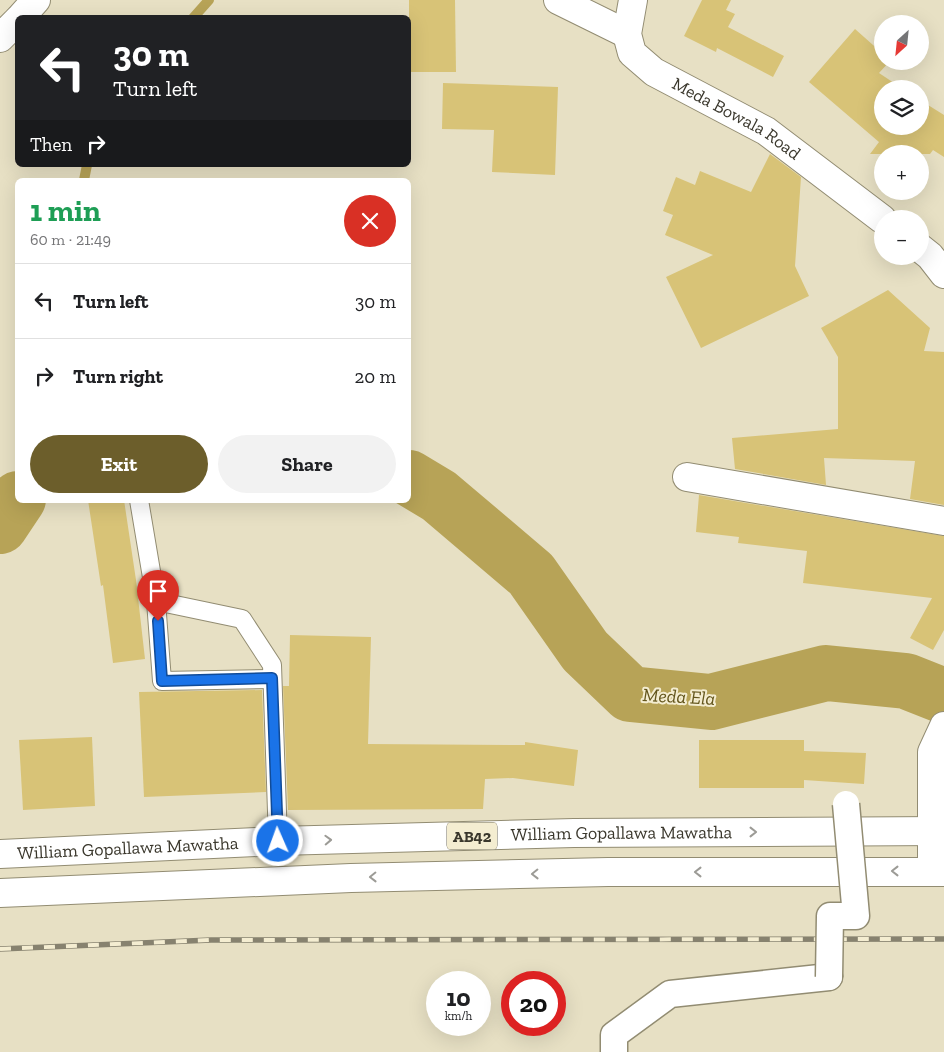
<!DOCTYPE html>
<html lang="en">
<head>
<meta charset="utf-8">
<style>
	:root { --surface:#fff; --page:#f2f2f2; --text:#202124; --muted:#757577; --line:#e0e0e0; --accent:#6c5e2b }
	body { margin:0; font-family:"Zilla Slab",serif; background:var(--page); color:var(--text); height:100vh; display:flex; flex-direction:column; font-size:19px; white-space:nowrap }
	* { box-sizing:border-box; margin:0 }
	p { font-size:16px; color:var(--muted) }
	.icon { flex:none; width:28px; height:28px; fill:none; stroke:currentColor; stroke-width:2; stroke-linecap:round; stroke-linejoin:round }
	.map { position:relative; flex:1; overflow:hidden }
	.side { position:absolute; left:15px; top:178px; width:396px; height:325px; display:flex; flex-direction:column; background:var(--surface); border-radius:8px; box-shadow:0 5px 20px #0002 }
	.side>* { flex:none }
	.top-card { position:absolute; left:15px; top:15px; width:396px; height:152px; border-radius:8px; box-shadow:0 5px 20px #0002; background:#202124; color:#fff; overflow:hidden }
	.needle { width:32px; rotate:207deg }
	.fabs { position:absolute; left:874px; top:15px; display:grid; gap:10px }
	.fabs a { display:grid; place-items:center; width:55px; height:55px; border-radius:50%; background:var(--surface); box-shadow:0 5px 20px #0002; font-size:25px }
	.speed { position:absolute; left:426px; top:971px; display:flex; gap:10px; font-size:25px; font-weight:700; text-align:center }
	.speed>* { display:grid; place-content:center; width:65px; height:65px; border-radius:50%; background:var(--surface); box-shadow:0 5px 20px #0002; line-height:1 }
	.speed small { font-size:12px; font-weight:400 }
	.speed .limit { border:8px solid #d22; background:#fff; color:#111 }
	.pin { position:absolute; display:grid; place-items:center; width:42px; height:42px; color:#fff; margin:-51px -21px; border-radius:50% 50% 50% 0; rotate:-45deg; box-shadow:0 0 5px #0007 }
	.pin .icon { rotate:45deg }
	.me { position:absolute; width:55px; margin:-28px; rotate:358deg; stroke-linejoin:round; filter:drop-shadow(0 0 4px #0008) }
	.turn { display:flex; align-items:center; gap:18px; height:105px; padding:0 15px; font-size:22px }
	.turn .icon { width:65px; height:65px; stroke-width:2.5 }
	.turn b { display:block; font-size:35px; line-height:42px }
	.then { display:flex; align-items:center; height:48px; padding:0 15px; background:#0003; gap:10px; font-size:19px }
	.round { display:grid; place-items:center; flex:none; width:52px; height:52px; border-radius:26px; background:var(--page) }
	.headline { display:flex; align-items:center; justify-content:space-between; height:85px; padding:0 15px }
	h1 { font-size:30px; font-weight:700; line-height:38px; color:#1e9e55 }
	.button { display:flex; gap:10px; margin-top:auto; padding:10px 15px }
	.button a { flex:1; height:58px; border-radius:30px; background:var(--accent); color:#fff; font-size:20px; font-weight:700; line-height:58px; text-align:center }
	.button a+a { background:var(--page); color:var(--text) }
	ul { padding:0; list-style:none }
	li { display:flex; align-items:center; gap:15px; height:75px; padding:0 15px; border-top:1px solid var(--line) }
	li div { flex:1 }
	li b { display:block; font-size:19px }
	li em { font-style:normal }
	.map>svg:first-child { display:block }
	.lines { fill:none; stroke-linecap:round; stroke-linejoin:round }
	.stream { stroke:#b7a357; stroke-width:10 }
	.river { stroke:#b7a357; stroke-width:56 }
	.building { fill:#d8c377 }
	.service-casing { stroke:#928c72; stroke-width:20 }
	.pedestrian-casing { stroke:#928c72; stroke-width:29 }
	.minor-casing { stroke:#928c72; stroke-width:30 }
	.tertiary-casing { stroke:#928c72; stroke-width:30 }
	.primary-casing { stroke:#928c72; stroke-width:30 }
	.service { stroke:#fff; stroke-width:18 }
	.pedestrian { stroke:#fff; stroke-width:26 }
	.minor { stroke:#fff; stroke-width:28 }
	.tertiary { stroke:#fff; stroke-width:28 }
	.primary { stroke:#fff; stroke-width:28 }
	.rail-casing { stroke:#87826f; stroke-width:5.5 }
	.rail { stroke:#f4edd1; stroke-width:4; stroke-dasharray:11; stroke-linecap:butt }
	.pedestrian-bridge-casing { stroke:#928c72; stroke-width:29; stroke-linecap:butt }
	.pedestrian-bridge { stroke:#fff; stroke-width:26 }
	.oneway { stroke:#9c9b96 }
	.route-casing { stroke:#114b97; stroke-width:12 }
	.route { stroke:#1a73e8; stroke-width:9 }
	.labels { text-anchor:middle; stroke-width:4; stroke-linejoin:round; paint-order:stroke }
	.shield { fill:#f4edd1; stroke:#726e5e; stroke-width:1 }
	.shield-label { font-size:16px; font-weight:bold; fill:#3a372c }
	.street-label { font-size:18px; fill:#3a372c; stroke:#f4edd1 }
	.water-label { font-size:19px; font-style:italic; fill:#63551c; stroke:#f4edd1 }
</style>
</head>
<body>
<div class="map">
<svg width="944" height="1052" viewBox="0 0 944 1052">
	<rect width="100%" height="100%" fill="#e7e0c4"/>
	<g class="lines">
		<!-- stream -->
		<g class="stream">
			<polyline points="193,18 209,0"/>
			<polyline points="84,180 87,165"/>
		</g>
		<!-- river -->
		<g class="river">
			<polyline points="409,478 439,496 531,574 585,651 630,694 711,702 826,673 906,681 944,696"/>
			<polyline points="0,526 18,499"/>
		</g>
	</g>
	<!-- building -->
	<g class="building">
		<polygon points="409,0 455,0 456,72 409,72"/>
		<polygon points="702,0 731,0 726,10 735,14 728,27 784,56 773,77 717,48 716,52 684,36"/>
		<polygon points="855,29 882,53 882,61 890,61 879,73 903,89 882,89 882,126 920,126 920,100 944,115 944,157 933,150 930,154 870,154 879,142 809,82"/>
		<polygon points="443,83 558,87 555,175 492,172 494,130 442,129"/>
		<polygon points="770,154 801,177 795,266 809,296 701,348 666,277 713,255 665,235 673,215 663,211 676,177 695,185 700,171 751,192"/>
		<polygon points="888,290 930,328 924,351 944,352 944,505 910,499 915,461 824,458 826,485 735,469 732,438 838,429 838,357 821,328"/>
		<polygon points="699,495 944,536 944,630 933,650 910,638 932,598 803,583 807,551 738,543 739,537 696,532"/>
		<polygon points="88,500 124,500 136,580 145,659 113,663 103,585 101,586"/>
		<polygon points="290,635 371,637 368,744 525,745 525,742 578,750 574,786 513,778 485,779 483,809 288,810 283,686 289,686"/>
		<polygon points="262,690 266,792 144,797 139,692"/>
		<polygon points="92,737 95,806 23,810 19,740"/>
		<polygon points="699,740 804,740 804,751 866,753 864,784 804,780 804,788 699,788"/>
	</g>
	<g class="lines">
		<defs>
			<g id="service">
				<polyline points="139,500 156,601 242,619 272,665 278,841"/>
				<polyline points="156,601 162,681 272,679"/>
			</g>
			<polyline id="pedestrian" points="614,1052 614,1035 670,994 829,977"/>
			<g id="minor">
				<polyline points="558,0 627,34"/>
				<polyline points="20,18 36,0"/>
				<polyline points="0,38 18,20"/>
				<polyline points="687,477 944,521"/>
			</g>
			<g id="tertiary">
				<path id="s1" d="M 633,0 L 627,34 L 632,53 L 654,72 L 766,131 L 882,219"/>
				<polyline points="920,248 930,256 944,274"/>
				<polyline points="932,871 932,752 944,726"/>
			</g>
			<g id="primary">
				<path id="s2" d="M 0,854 L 278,841 L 574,833 L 944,831"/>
				<polyline points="0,893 351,878 608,872 944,872"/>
			</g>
		</defs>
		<!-- service casing -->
		<use href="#service" class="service-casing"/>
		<!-- pedestrian casing -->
		<use href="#pedestrian" class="pedestrian-casing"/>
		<!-- minor casing -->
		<use href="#minor" class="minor-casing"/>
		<!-- tertiary casing -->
		<use href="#tertiary" class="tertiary-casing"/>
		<!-- primary casing -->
		<use href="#primary" class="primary-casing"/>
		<!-- service -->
		<use href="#service" class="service"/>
		<!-- pedestrian -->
		<use href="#pedestrian" class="pedestrian"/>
		<!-- minor -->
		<use href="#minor" class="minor"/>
		<!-- tertiary -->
		<use href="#tertiary" class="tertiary"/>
		<!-- primary -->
		<use href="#primary" class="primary"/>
		<defs>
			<polyline id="rail" points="0,949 211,940 944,939"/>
		</defs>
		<!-- rail casing -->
		<use href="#rail" class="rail-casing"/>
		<!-- rail -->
		<use href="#rail" class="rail"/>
		<defs>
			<polyline id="pedestrian-bridge" points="829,977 830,916 856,916 846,804"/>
		</defs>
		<!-- pedestrian-bridge casing -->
		<use href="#pedestrian-bridge" class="pedestrian-bridge-casing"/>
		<!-- pedestrian-bridge -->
		<use href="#pedestrian-bridge" class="pedestrian-bridge"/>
	</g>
	<!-- one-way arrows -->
	<defs><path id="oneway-chevron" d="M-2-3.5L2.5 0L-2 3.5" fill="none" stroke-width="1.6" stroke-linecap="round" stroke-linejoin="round" transform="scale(1.25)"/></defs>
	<g class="oneway">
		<use href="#oneway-chevron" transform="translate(753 832)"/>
		<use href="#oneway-chevron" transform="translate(328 840) rotate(-2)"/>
		<use href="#oneway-chevron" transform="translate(895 871) rotate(180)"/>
		<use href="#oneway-chevron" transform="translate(698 872) rotate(180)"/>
		<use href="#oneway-chevron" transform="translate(535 874) rotate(179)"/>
		<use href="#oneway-chevron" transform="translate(373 877) rotate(179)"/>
	</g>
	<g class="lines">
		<defs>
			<polyline id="route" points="158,621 162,681 272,678 278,841"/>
		</defs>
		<!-- route casing -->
		<use href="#route" class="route-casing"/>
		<!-- route -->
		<use href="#route" class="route"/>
	</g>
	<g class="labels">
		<!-- shield labels -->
		<rect class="shield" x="447" y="822.5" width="50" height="27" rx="4"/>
		<g class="shield-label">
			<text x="472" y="842">AB42</text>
		</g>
		<!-- street labels -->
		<g class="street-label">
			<text dy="6" stroke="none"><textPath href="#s1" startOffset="178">Meda Bowala Road</textPath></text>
			<text dy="6" stroke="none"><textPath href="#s2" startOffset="622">William Gopallawa Mawatha</textPath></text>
			<text dy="6" stroke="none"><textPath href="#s2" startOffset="128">William Gopallawa Mawatha</textPath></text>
		</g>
		<!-- water labels -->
		<g class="water-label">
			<text transform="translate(679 696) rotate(3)" y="7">Meda Ela</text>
		</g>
	</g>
</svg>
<div class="fabs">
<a><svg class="needle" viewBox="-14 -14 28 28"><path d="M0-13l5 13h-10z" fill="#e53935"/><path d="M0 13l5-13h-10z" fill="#757577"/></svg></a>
<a><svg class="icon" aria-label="layers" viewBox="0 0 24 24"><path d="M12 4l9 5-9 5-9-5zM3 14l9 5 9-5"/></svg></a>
<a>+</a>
<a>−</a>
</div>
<div class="speed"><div>10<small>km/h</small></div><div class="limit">20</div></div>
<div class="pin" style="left:158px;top:621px;background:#d93025"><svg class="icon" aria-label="arrive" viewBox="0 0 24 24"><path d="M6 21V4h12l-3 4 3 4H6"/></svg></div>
<svg class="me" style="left:278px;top:841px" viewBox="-20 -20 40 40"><circle r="17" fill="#1a73e8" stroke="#fff" stroke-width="3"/><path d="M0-11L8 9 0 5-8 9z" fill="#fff"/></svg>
<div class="top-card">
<div class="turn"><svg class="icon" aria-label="left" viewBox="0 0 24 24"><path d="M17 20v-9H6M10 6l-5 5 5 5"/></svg><div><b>30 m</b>Turn left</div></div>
<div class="then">Then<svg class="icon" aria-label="right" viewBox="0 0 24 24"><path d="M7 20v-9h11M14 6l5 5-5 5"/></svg></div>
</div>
<section class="side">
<div class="headline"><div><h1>1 min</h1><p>60 m · 21:49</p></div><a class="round" style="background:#d93025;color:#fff"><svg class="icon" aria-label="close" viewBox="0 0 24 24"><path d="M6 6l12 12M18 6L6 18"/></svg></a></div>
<ul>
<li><svg class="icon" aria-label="left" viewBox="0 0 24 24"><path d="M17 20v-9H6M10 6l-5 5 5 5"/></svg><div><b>Turn left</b></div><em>30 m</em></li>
<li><svg class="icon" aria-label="right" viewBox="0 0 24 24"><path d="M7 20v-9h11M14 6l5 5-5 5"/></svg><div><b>Turn right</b></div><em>20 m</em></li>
</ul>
<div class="button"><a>Exit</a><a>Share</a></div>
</section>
</div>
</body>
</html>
